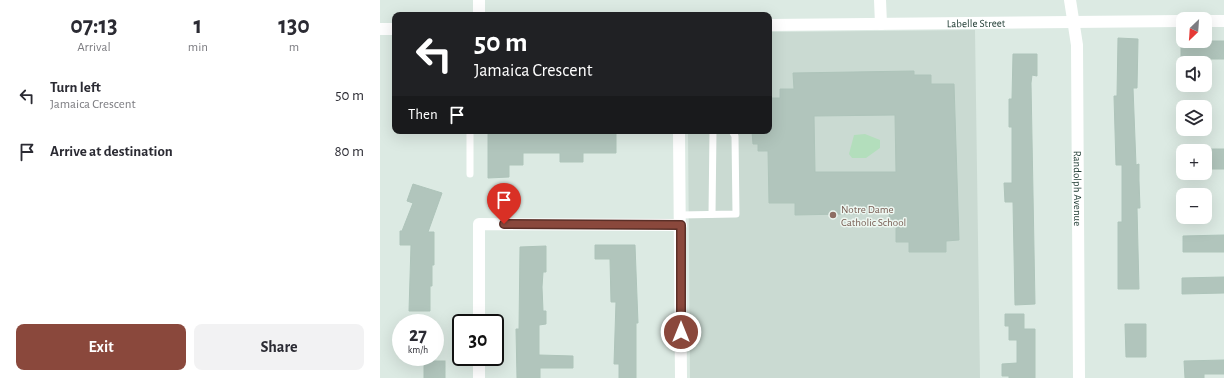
<!DOCTYPE html>
<html lang="en">
<head>
<meta charset="utf-8">
<style>
	:root { --surface:#fff; --page:#f2f2f3; --text:#2b2b33; --muted:#7c7c81; --accent:#8a483c }
	body { margin:0; font-family:"Alegreya Sans",sans-serif; background:var(--page); color:var(--text); height:100vh; display:flex; flex-direction:column; font-size:15px; white-space:nowrap }
	* { box-sizing:border-box; margin:0 }
	p { font-size:13px; color:var(--muted) }
	.icon { flex:none; width:22px; height:22px; fill:none; stroke:currentColor; stroke-width:2; stroke-linecap:round; stroke-linejoin:round }
	.map { position:relative; flex:1; overflow:hidden }
	.side { display:flex; flex-direction:column; background:var(--surface); width:380px }
	.side>* { flex:none }
	.banner { position:absolute; left:12px; top:12px; width:380px; height:122px; border-radius:8px; box-shadow:0 4px 16px #0002; background:#202124; color:#fff; overflow:hidden }
	.needle { width:26px; rotate:205deg }
	.buttons { position:absolute; left:796px; top:12px; display:grid; gap:8px }
	.buttons a { display:grid; place-items:center; width:36px; height:36px; border-radius:8px; background:var(--surface); box-shadow:0 4px 16px #0002; font-size:20px }
	.speed { position:absolute; left:12px; top:314px; display:flex; gap:8px; font-size:20px; font-weight:700; text-align:center }
	.speed>* { display:grid; place-content:center; width:52px; height:52px; border-radius:50%; background:var(--surface); box-shadow:0 4px 16px #0002; line-height:1 }
	.speed small { font-size:10px; font-weight:400 }
	.speed .limit { border:2px solid #111; border-radius:6px; background:#fff; color:#111 }
	.pin { position:absolute; display:grid; place-items:center; width:34px; height:34px; color:#fff; margin:-41px -17px; border-radius:50% 50% 50% 0; rotate:-45deg; box-shadow:0 0 4px #0007 }
	.pin .icon { rotate:45deg }
	.me { position:absolute; width:44px; margin:-22px; rotate:0deg; stroke-linejoin:round; filter:drop-shadow(0 0 3px #0008) }
	.turn { display:flex; align-items:center; gap:14px; height:84px; padding:0 16px; font-size:18px }
	.turn .icon { width:52px; height:52px; stroke-width:2.5 }
	.turn b { display:block; font-size:28px; line-height:34px }
	.then { display:flex; align-items:center; height:38px; padding:0 16px; background:#0003; gap:8px; font-size:15px }
	.eta { display:flex; justify-content:space-evenly; align-items:center; height:68px; text-align:center }
	.eta b { font-size:24px; font-weight:700; line-height:28px }
	.button { display:flex; gap:8px; margin-top:auto; padding:8px 16px }
	.button a { flex:1; height:46px; border-radius:8px; background:var(--accent); color:#fff; font-size:16px; font-weight:700; line-height:46px; text-align:center }
	.button a+a { background:var(--page); color:var(--text) }
	ul { padding:0; list-style:none }
	li { display:flex; align-items:center; gap:12px; height:56px; padding:0 16px }
	li div { flex:1 }
	li b { display:block; font-size:15px }
	li em { font-style:normal }
	main { display:flex; flex:1; min-height:0 }
	.map>svg:first-child { display:block }
	.built { fill:#cadad2 }
	.green { fill:#b3debc }
	.building { fill:#b1c5bc; stroke:#aec4ba; fill-rule:evenodd }
	.lines { fill:none; stroke-linecap:round; stroke-linejoin:round }
	.lane { stroke:#fff; stroke-width:7 }
	.street { stroke:#fff; stroke-width:12 }
	.route-casing { stroke:#5a2f27; stroke-width:10 }
	.route { stroke:#8a483c; stroke-width:7 }
	.education-dot { fill:#8d6e63; stroke:#edf7f1; stroke-width:1.5 }
	.labels { text-anchor:middle; stroke-width:3; stroke-linejoin:round; paint-order:stroke }
	.street-label { font-size:11px; fill:#1d3a31; stroke:#edf7f1 }
	.education-label { font-size:11px; fill:#785e54; stroke:#edf7f1; text-anchor:start }
</style>
</head>
<body>
<main>
<section class="side">
<div class="eta">
<div><b>07:13</b><p>Arrival</p></div>
<div><b>1</b><p>min</p></div>
<div><b>130</b><p>m</p></div>
</div>
<ul>
<li><svg class="icon" aria-label="left" viewBox="0 0 24 24"><path d="M17 20v-9H6M10 6l-5 5 5 5"/></svg><div><b>Turn left</b><p>Jamaica Crescent</p></div><em>50 m</em></li>
<li><svg class="icon" aria-label="arrive" viewBox="0 0 24 24"><path d="M6 21V4h12l-3 4 3 4H6"/></svg><div><b>Arrive at destination</b></div><em>80 m</em></li>
</ul>
<div class="button"><a>Exit</a><a>Share</a></div>
</section>
<div class="map">
<svg width="844" height="378" viewBox="0 0 844 378">
	<rect width="100%" height="100%" fill="#dceae3"/>
	<!-- built -->
	<polygon class="built" points="595,30 600,378 310,378 308,131 389,131 389,32"/>
	<!-- green -->
	<polygon class="green" points="485,134 500,140 500,148 486,158 472,158 469,154 474,135"/>
	<!-- building -->
	<g class="building">
		<polygon points="738,38 758,39 757,88 753,88 756,165 759,164 759,181 760,208 757,208 759,289 738,289 738,222 742,222 742,165 736,165 734,96 737,96"/>
		<rect x="801" y="41" width="43" height="18"/>
		<polygon points="633,54 657,54 657,76 652,75 651,83 655,304 635,305 633,202 625,202 624,183 632,183 632,127 629,127 629,99 632,99"/>
		<path d="M 534,71 L 534,75 L 551,75 L 551,84 L 574,84 L 579,240 L 566,241 L 566,252 L 529,252 L 529,242 L 516,242 L 516,222 L 510,222 L 509,213 L 415,215 L 415,203 L 389,203 L 388,151 L 378,151 L 378,144 L 373,144 L 372,131 L 389,131 L 389,98 L 400,98 L 400,89 L 414,89 L 413,73 ZM 515,115 L 516,172 L 435,172 L 434,116 Z"/>
		<polygon points="108,131 236,131 236,153 203,153 203,162 180,162 180,153 143,153 143,165 129,165 129,177 108,178"/>
		<rect x="825" y="149" width="19" height="20"/>
		<polygon points="33,184 62,193 48,232 54,232 54,265 52,265 52,286 50,286 50,311 29,311 31,245 20,245 20,231 22,231 33,203 27,201"/>
		<polygon points="844,235 844,252 803,252 803,236"/>
		<polygon points="215,245 255,245 258,323 256,323 256,378 239,378 239,364 234,364 236,302 231,302 230,259 215,259"/>
		<polygon points="166,246 166,272 163,272 162,287 163,311 166,311 166,324 159,325 159,355 193,356 193,368 160,368 160,378 137,378 136,329 139,329 140,247"/>
		<polygon points="844,277 844,293 802,294 802,278"/>
		<polygon points="625,314 644,314 644,329 655,329 655,378 629,378 629,376 622,376 622,364 637,363 637,340 629,340 629,326 625,326"/>
		<polygon points="745,324 766,324 766,357 746,357"/>
		<polygon points="844,360 844,374 824,374 824,378 805,378 804,361"/>
		<rect x="44" y="361" width="21" height="17"/>
	</g>
	<g class="lines">
		<!-- lane -->
		<g class="lane">
			<polyline points="90,131 90,174"/>
			<polyline points="332,214 333,131"/>
			<polyline points="300,215 356,214 355,136 352,131"/>
		</g>
		<!-- street -->
		<g class="street">
			<polyline points="99,0 99,15"/>
			<polyline points="500,0 501,24"/>
			<path id="s1" d="M 690,0 L 697,45 L 699,378"/>
			<polyline points="825,21 844,21"/>
			<path id="s2" d="M 389,25 L 803,21"/>
			<polyline points="0,29 15,29"/>
			<polyline points="299,131 301,378"/>
			<polyline points="99,323 99,224 301,225"/>
			<polyline points="99,357 99,378"/>
		</g>
	</g>
	<g class="lines">
		<defs>
			<polyline id="route" points="124,224 301,225 301,332"/>
		</defs>
		<!-- route casing -->
		<use href="#route" class="route-casing"/>
		<!-- route -->
		<use href="#route" class="route"/>
	</g>
	<!-- markers -->
	<circle class="education-dot" cx="453" cy="215" r="4"/>
	<g class="labels">
		<!-- street labels -->
		<g class="street-label">
			<text dy="4" stroke="none"><textPath href="#s2" startOffset="207">Labelle Street</textPath></text>
			<text dy="4" stroke="none"><textPath href="#s1" startOffset="189">Randolph Avenue</textPath></text>
		</g>
		<!-- education labels -->
		<g class="education-label">
			<text x="461" y="213">Notre Dame<tspan x="461" dy="13">Catholic School</tspan></text>
		</g>
	</g>
</svg>
<div class="buttons">
<a><svg class="needle" viewBox="-14 -14 28 28"><path d="M0-13l5 13h-10z" fill="#e53935"/><path d="M0 13l5-13h-10z" fill="#7c7c81"/></svg></a>
<a><svg class="icon" aria-label="sound" viewBox="0 0 24 24"><path d="M4 9h4l5-4v14l-5-4H4zM17 9q2 3 0 6"/></svg></a>
<a><svg class="icon" aria-label="layers" viewBox="0 0 24 24"><path d="M12 4l9 5-9 5-9-5zM3 14l9 5 9-5"/></svg></a>
<a>+</a>
<a>−</a>
</div>
<div class="speed"><div>27<small>km/h</small></div><div class="limit">30</div></div>
<div class="pin" style="left:124px;top:224px;background:#d93025"><svg class="icon" aria-label="arrive" viewBox="0 0 24 24"><path d="M6 21V4h12l-3 4 3 4H6"/></svg></div>
<svg class="me" style="left:301px;top:332px" viewBox="-20 -20 40 40"><circle r="17" fill="#8a483c" stroke="#fff" stroke-width="3"/><path d="M0-11L8 9 0 5-8 9z" fill="#fff"/></svg>
<div class="banner">
<div class="turn"><svg class="icon" aria-label="left" viewBox="0 0 24 24"><path d="M17 20v-9H6M10 6l-5 5 5 5"/></svg><div><b>50 m</b>Jamaica Crescent</div></div>
<div class="then">Then<svg class="icon" aria-label="arrive" viewBox="0 0 24 24"><path d="M6 21V4h12l-3 4 3 4H6"/></svg></div>
</div>
</div>
</main>
</body>
</html>
